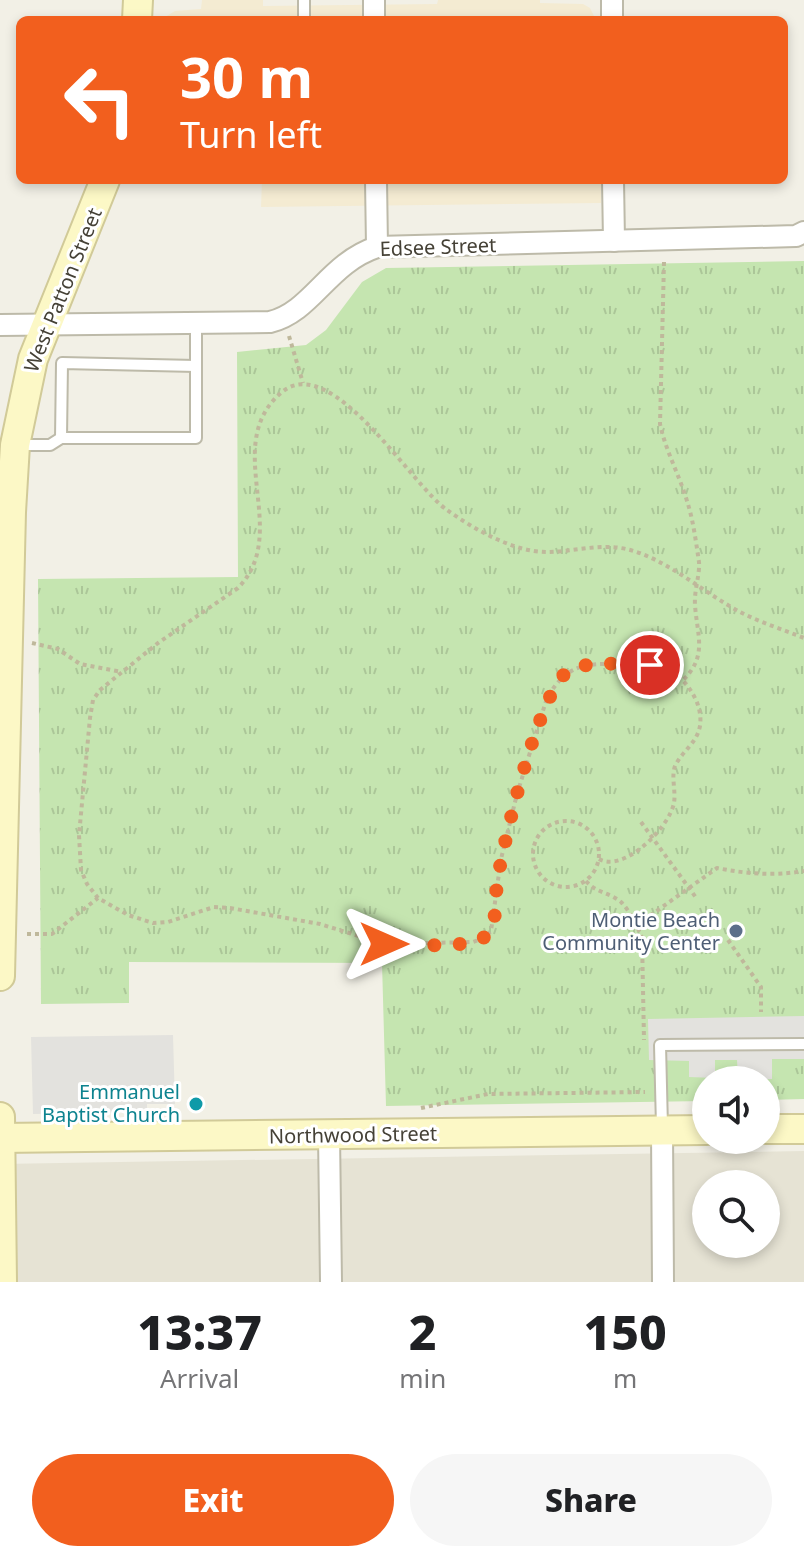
<!DOCTYPE html>
<html lang="en">
<head>
<meta charset="utf-8">
<style>
	:root { --surface:#fff; --page:#f6f6f6; --text:#202124; --muted:#757577; --accent:#f25f1e }
	body { margin:0; font-family:"Noto Sans",sans-serif; background:var(--page); color:var(--text); height:100vh; display:flex; flex-direction:column; font-size:30px; white-space:nowrap }
	* { box-sizing:border-box; margin:0 }
	p { font-size:26px; color:var(--muted) }
	.icon { flex:none; width:44px; height:44px; fill:none; stroke:currentColor; stroke-width:2; stroke-linecap:round; stroke-linejoin:round }
	.map { position:relative; height:1282px; overflow:hidden }
	.sheet { display:flex; flex-direction:column; background:var(--surface); flex:1 }
	.sheet>* { flex:none }
	.banner { position:absolute; left:16px; top:16px; width:772px; height:168px; border-radius:12px; box-shadow:0 4px 12px #0003; background:#f25f1e; color:#fff; overflow:hidden }
	.fabs { position:absolute; left:692px; top:1066px; display:grid; gap:16px }
	.fabs a { display:grid; place-items:center; width:88px; height:88px; border-radius:50%; background:var(--surface); box-shadow:0 4px 12px #0003; font-size:40px }
	.pin { position:absolute; display:grid; place-items:center; width:68px; height:68px; color:#fff; margin:-34px; border:4px solid #fff; border-radius:50%; box-shadow:0 2px 8px #0007 }
	.me { position:absolute; width:88px; margin:-44px; rotate:90deg; stroke-linejoin:round; filter:drop-shadow(0 0 6px #0008) }
	.turn { display:flex; align-items:center; gap:28px; height:168px; padding:0 32px; font-size:36px }
	.turn .icon { width:104px; height:104px; stroke-width:2.5 }
	.turn b { display:block; font-size:56px; line-height:68px }
	.eta { display:flex; justify-content:space-evenly; align-items:center; height:136px; text-align:center }
	.eta b { font-size:48px; font-weight:800; line-height:56px }
	.action { display:flex; gap:16px; margin-top:auto; padding:16px 32px }
	.action a { flex:1; height:92px; border-radius:48px; background:var(--accent); color:#fff; font-size:32px; font-weight:800; line-height:92px; text-align:center }
	.action a+a { background:var(--page); color:var(--text) }
	.map>svg:first-child { display:block }
	.residential { fill:#e6e3d4; fill-rule:evenodd }
	.commercial { fill:#f4ebd2 }
	.park { fill:url(#park-tufts) }
	.parking { fill:#e3e2de }
	.lines { fill:none; stroke-linecap:round; stroke-linejoin:round }
	.lane-casing { stroke:#bdbaa9; stroke-width:14 }
	.street-casing { stroke:#bdbaa9; stroke-width:24 }
	.secondary-casing { stroke:#d1ca98; stroke-width:32 }
	.path { stroke:#bfb89b; stroke-width:4; stroke-dasharray:4 4; stroke-linecap:butt }
	.lane { stroke:#fff; stroke-width:10 }
	.street { stroke:#fff; stroke-width:20 }
	.secondary { stroke:#fcf8c6; stroke-width:28 }
	.route { stroke:#f25f1e; stroke-width:14; stroke-dasharray:0 25.2 }
	.service-dot { fill:#5c6f8a; stroke:#fff; stroke-width:3 }
	.culture-dot { fill:#0f9aa8; stroke:#fff; stroke-width:3 }
	.labels { text-anchor:middle; stroke-width:6; stroke-linejoin:round; paint-order:stroke }
	.street-label { font-size:20px; fill:#454136; stroke:#fff }
	.service-label { font-size:20px; fill:#4e5e75; stroke:#fff; text-anchor:end }
	.culture-label { font-size:20px; fill:#0d838f; stroke:#fff; text-anchor:end }
</style>
</head>
<body>
<div class="map">
<svg width="804" height="1282" viewBox="0 0 804 1282">
	<defs>
		<pattern id="park-tufts" width="24" height="20" patternUnits="userSpaceOnUse" patternTransform="scale(2)"><rect width="24" height="20" fill="#c5e5b0"/><path d="M3 7l-1-3M5 7V3M7 7l1-3M15 17l-1-3M17 17v-4M19 17l1-3" fill="none" stroke="#abc698"/></pattern>
	</defs>
	<rect width="100%" height="100%" fill="#f2f0e6"/>
	<!-- residential -->
	<path class="residential" d="M 804,1151 L 804,1282 L 0,1282 L 0,1164 ZM 706,1184 L 766,1184 L 766,1244 L 706,1244 Z"/>
	<!-- commercial -->
	<g class="commercial">
		<polygon points="202,0 263,0 263,6 437,4 438,0 540,0 540,3 583,4 590,8 596,20 160,20 175,11 201,9"/>
		<polygon points="262,180 601,180 601,203 261,207"/>
	</g>
	<!-- park -->
	<polygon class="park" points="804,261 804,1099 766,1100 766,1080 706,1080 706,1101 386,1106 382,963 129,962 129,1003 41,1004 38,579 238,577 237,352 306,345 326,330 362,282 386,268"/>
	<!-- parking -->
	<g class="parking">
		<polygon points="804,1016 804,1059 772,1059 772,1079 738,1080 737,1060 715,1060 715,1078 689,1077 689,1061 649,1060 648,1019"/>
		<polygon points="173,1035 175,1104 147,1104 147,1112 33,1114 31,1037"/>
	</g>
	<g class="lines">
		<defs>
			<g id="lane">
				<polyline points="304,20 304,0"/>
				<polyline points="61,438 62,363 196,366"/>
				<polyline points="18,445 50,445 61,438 196,438 196,323"/>
				<polyline points="662,1127 660,1045 804,1044"/>
			</g>
			<g id="street">
				<polyline points="374,0 374,20"/>
				<polyline points="612,0 612,20"/>
				<polyline points="376,180 377,247"/>
				<polyline points="613,180 614,241"/>
				<path d="M 0,325 L 270,322 C 312,312 328,263 377,247 L 796,236 L 804,232"/>
				<polyline points="662,1130 663,1282"/>
				<polyline points="329,1135 331,1282"/>
			</g>
			<g id="secondary">
				<polyline points="137,20 138,0"/>
				<polyline points="0,976 11,512 15,445 33,359 105,180"/>
				<polyline points="0,1117 2,1282"/>
				<polyline points="766,1129 804,1129"/>
				<polyline points="0,1138 706,1130"/>
			</g>
		</defs>
		<!-- lane casing -->
		<use href="#lane" class="lane-casing"/>
		<!-- street casing -->
		<use href="#street" class="street-casing"/>
		<!-- secondary casing -->
		<use href="#secondary" class="secondary-casing"/>
		<!-- path -->
		<g class="path">
			<path d="M 664,262 L 660,424 C 666,452 679,474 687,501 C 693,519 696,542 699,562 C 700,575 694,590 695,605 C 697,635 708,656 683,680"/>
			<polyline points="289,336 303,383"/>
			<polyline points="32,643 58,649 80,664 122,672"/>
			<circle cx="566" cy="854" r="33"/>
			<polyline points="641,822 697,899"/>
			<path d="M 599,859 C 624,873 669,828 674,803 C 676,791 671,777 675,766 C 681,753 695,744 699,730 C 702,721 700,709 696,700 C 678,663 654,666 619,664 C 582,663 566,666 547,698 L 517,794 L 501,859 L 491,931 L 484,938 L 473,942 L 384,944 L 320,924 L 230,908 L 214,907 L 168,922 L 153,923 L 128,915 L 98,898 L 87,884 L 81,870 L 79,835 L 90,718 L 93,700 L 100,690 L 158,643 L 238,588 C 293,532 219,445 282,392 C 332,351 412,486 447,510 C 474,529 513,552 547,552 C 572,552 600,543 626,549 C 666,558 705,594 742,613 C 762,623 784,630 804,638"/>
			<path d="M 586,881 C 596,893 609,892 621,902 C 630,911 637,926 642,938 L 644,1040"/>
			<path d="M 637,925 L 717,868 C 747,874 774,876 804,871"/>
			<polyline points="27,934 52,934 98,898"/>
			<polyline points="728,940 761,987 761,1012"/>
			<polyline points="591,951 642,949"/>
			<polyline points="421,1108 488,1094 645,1092"/>
		</g>
		<!-- lane -->
		<use href="#lane" class="lane"/>
		<!-- street -->
		<use href="#street" class="street"/>
		<!-- secondary -->
		<use href="#secondary" class="secondary"/>
	</g>
	<g class="lines">
		<!-- route -->
		<path class="route" d="M 384,944 C 407,944 469,950 486,936 C 498,925 495,898 497,883 C 503,844 538,694 567,672 C 585,659 628,665 650,665"/>
	</g>
	<!-- markers -->
	<circle class="service-dot" cx="736" cy="931" r="8"/>
	<circle class="culture-dot" cx="196" cy="1104" r="8"/>
	<g class="labels">
		<!-- street labels -->
		<g class="street-label">
			<text transform="translate(438 247) rotate(-2)" y="7">Edsee Street</text>
			<text transform="translate(63 290) rotate(-68)" y="7">West Patton Street</text>
			<text transform="translate(353 1135) rotate(-1)" y="7">Northwood Street</text>
		</g>
		<!-- service labels -->
		<g class="service-label">
			<text x="720" y="927">Montie Beach<tspan x="720" dy="23">Community Center</tspan></text>
		</g>
		<!-- culture labels -->
		<g class="culture-label">
			<text x="180" y="1099">Emmanuel<tspan x="180" dy="23">Baptist Church</tspan></text>
		</g>
	</g>
</svg>
<div class="fabs">
<a><svg class="icon" aria-label="sound" viewBox="0 0 24 24"><path d="M4 9h4l5-4v14l-5-4H4zM17 9q2 3 0 6"/></svg></a>
<a><svg class="icon" aria-label="search" viewBox="0 0 24 24"><circle cx="10" cy="10" r="6"/><path d="M15 15l6 6"/></svg></a>
</div>
<div class="pin" style="left:650px;top:665px;background:#d93025"><svg class="icon" aria-label="arrive" viewBox="0 0 24 24"><path d="M6 21V4h12l-3 4 3 4H6"/></svg></div>
<svg class="me" style="left:384px;top:944px" viewBox="-20 -20 40 40"><path d="M0-17L14 15 0 8-14 15z" fill="#f25f1e" stroke="#fff" stroke-width="4"/></svg>
<div class="banner">
<div class="turn"><svg class="icon" aria-label="left" viewBox="0 0 24 24"><path d="M17 20v-9H6M10 6l-5 5 5 5"/></svg><div><b>30 m</b>Turn left</div></div>
</div>
</div>
<section class="sheet">
<div class="eta">
<div><b>13:37</b><p>Arrival</p></div>
<div><b>2</b><p>min</p></div>
<div><b>150</b><p>m</p></div>
</div>
<div class="action"><a>Exit</a><a>Share</a></div>
</section>
</body>
</html>
